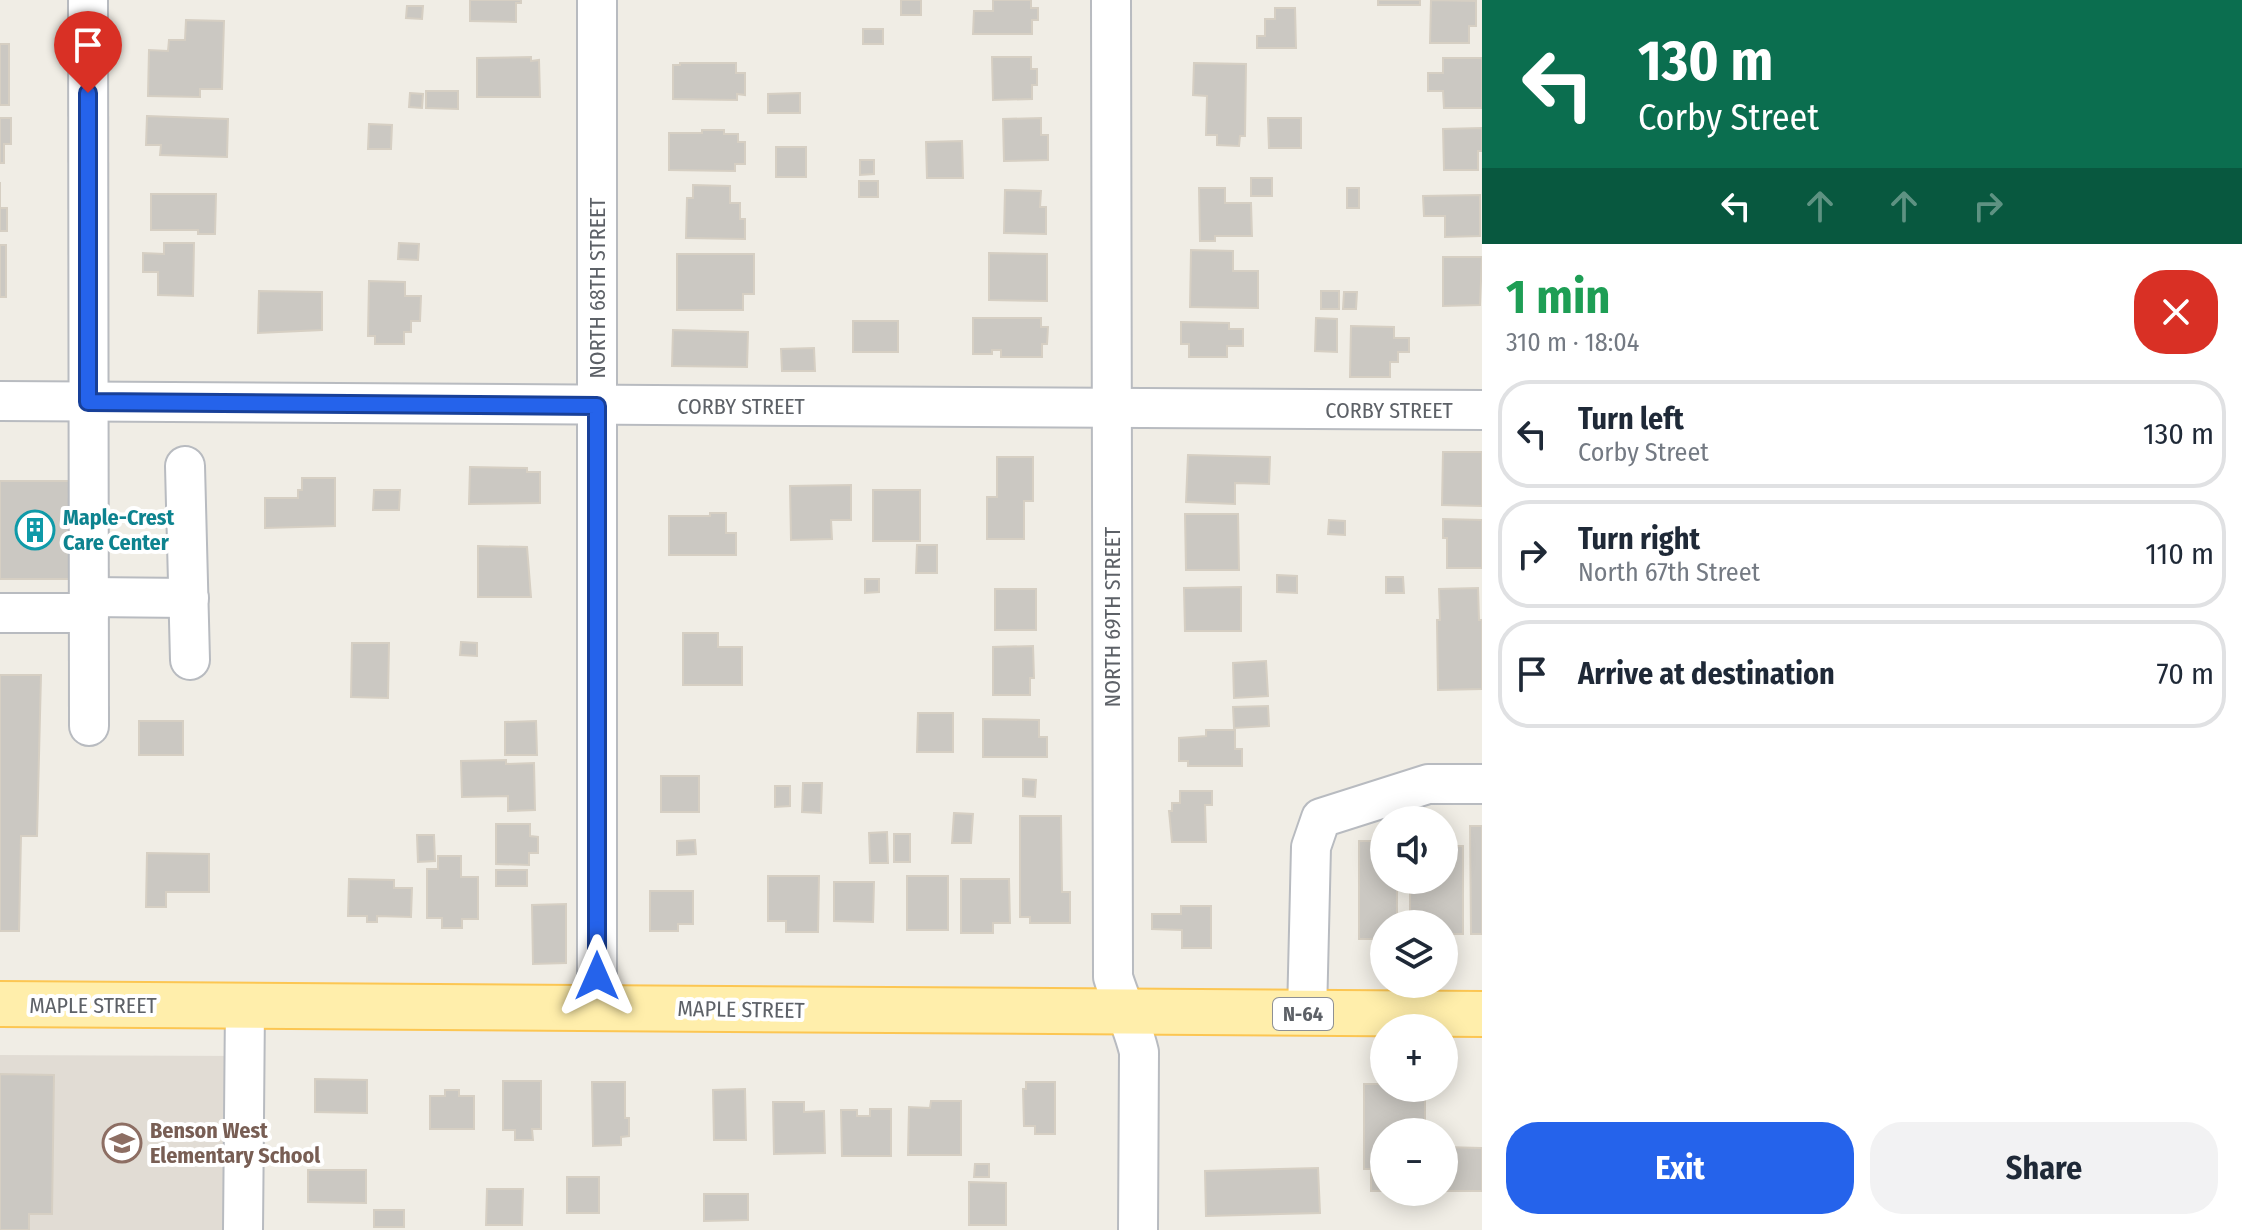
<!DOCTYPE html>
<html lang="en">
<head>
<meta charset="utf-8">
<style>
	:root { --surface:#fff; --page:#f2f2f3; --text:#1f2937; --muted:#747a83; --line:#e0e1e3; --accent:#2563eb }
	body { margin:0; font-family:"Fira Sans Condensed",sans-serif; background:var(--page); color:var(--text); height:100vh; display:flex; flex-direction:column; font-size:30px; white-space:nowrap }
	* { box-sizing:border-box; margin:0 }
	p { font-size:26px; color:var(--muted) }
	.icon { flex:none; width:44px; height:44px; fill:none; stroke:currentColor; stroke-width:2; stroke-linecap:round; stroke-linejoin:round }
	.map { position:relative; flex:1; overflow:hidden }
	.side { display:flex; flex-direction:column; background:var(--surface); width:760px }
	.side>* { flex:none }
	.banner { background:#0b6e4f; color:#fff; overflow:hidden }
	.fabs { position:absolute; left:1370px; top:806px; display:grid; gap:16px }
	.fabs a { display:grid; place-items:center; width:88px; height:88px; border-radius:50%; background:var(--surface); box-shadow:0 4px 20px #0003; font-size:40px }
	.pin { position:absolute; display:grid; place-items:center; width:68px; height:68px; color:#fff; margin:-82px -34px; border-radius:50% 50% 50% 0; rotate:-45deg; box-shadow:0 0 8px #0007 }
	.pin .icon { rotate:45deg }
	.me { position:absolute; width:88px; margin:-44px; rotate:0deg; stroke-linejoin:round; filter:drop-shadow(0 0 6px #0008) }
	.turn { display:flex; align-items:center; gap:28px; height:168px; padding:0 24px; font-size:36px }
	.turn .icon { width:104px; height:104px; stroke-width:2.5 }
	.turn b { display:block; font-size:56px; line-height:68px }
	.lanes { display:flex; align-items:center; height:76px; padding:0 24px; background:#0003; justify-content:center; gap:40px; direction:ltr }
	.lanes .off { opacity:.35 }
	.round { display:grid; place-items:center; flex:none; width:84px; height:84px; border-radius:32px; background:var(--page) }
	.headline { display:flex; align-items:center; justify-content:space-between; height:136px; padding:0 24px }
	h1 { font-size:48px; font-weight:700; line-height:60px; color:#1e9e55 }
	.action { display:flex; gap:16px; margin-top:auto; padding:16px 24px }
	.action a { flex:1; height:92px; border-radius:32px; background:var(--accent); color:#fff; font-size:32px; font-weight:700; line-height:92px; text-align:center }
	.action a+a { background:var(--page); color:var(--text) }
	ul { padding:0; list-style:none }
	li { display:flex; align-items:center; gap:24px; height:108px; margin:0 16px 12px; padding:0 8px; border:4px solid var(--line); border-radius:32px }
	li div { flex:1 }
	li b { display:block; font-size:30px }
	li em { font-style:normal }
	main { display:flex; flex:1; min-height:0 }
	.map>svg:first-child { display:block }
	.education { fill:#e1dcd4 }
	.building { fill:#cbc8c2; stroke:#d6cfc3; stroke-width:2 }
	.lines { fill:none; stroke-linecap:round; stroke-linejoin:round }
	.minor-casing { stroke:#b8bbc0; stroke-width:42 }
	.major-casing { stroke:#fcc652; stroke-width:48 }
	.minor { stroke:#fff; stroke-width:38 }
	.major { stroke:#ffeeab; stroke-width:44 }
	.route-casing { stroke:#184099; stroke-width:20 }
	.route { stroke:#2563eb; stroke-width:14 }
	.labels { text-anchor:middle; stroke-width:8; stroke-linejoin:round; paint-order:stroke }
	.shield { fill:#fff; stroke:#8e9095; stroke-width:2 }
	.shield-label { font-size:20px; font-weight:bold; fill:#5d6167 }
	.street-label { font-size:22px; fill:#5d6167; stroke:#fff }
	.culture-label { font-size:22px; font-weight:bold; fill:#0d838f; stroke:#fff; text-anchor:start }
	.education-label { font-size:22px; font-weight:bold; fill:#785e54; stroke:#fff; text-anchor:start }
</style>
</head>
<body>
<main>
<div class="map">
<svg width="1482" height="1230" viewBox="0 0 1482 1230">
	<rect width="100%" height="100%" fill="#f0ede5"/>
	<!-- education -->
	<polygon class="education" points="0,1055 244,1056 243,1230 0,1230"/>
	<!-- building -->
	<g class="building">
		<polygon points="470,0 521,0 521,3 516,3 516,22 470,21"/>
		<rect x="901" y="0" width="20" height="15"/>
		<polygon points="993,0 1031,0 1031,8 1038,8 1038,20 1032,20 1032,34 973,34 974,11 993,11"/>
		<rect x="1378" y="0" width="42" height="5"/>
		<polygon points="1431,0 1476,1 1476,26 1469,26 1469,43 1430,43"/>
		<polygon points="407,6 423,6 422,19 406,18"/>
		<polygon points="1275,8 1295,8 1296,48 1257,48 1257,36 1265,36 1265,19 1275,19"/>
		<polygon points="186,20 224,21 222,89 200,89 200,97 148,96 149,50 168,51 169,40 185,40"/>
		<rect x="863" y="29" width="20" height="15"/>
		<rect x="0" y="44" width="9" height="61"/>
		<polygon points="531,57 531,61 539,60 540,97 477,97 477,58"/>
		<polygon points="992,57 1031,57 1031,69 1037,69 1037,85 1032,85 1032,99 993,100"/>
		<polygon points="1443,58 1482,58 1482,108 1444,108 1443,91 1428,91 1428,73 1443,73"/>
		<polygon points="680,63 736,63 736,73 745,73 745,95 737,94 737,100 673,99 673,65 680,65"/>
		<polygon points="1194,63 1246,64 1245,136 1240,136 1239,146 1217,145 1217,135 1206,135 1207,96 1193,95"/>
		<polygon points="426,91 458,91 458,109 426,108"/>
		<polygon points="410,93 423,94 422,108 409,107"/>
		<polygon points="800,93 800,113 768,113 768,94"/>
		<polygon points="147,116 228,119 227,157 160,155 161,145 146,145"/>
		<polygon points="0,118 11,118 11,144 4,144 4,163 0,163"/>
		<polygon points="1041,118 1041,135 1048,135 1048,160 1004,161 1003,119"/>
		<polygon points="1268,118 1301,118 1301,148 1269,148"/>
		<polygon points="369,124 392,125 391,149 368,149"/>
		<polygon points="1482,128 1482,151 1478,151 1478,170 1444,170 1443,129"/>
		<polygon points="702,130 724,130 724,134 738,134 738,142 745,142 745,164 735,164 735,171 669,170 669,133 702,133"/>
		<polygon points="962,141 963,178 927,178 926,142"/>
		<rect x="776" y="147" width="30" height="30"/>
		<polygon points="860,160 874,160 874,174 860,175"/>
		<rect x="1251" y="178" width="21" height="18"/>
		<rect x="859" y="181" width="19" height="16"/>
		<polygon points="0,182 0,208 7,208 7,231 0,231"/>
		<polygon points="693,185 730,186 730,203 740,203 740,219 745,219 745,239 686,238 687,198 693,198"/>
		<polygon points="1199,188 1225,188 1225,203 1251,203 1252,236 1215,236 1215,241 1200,241"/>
		<rect x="1347" y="188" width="12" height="20"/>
		<polygon points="1005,190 1041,191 1040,207 1046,207 1046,234 1004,233"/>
		<polygon points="151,194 216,194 215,234 198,234 198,230 151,230"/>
		<polygon points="1480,195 1480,236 1445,237 1445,216 1424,216 1423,196"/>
		<polygon points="164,243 194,243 193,296 158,295 158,272 143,272 143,253 164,254"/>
		<polygon points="399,243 419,244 418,260 398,259"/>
		<rect x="0" y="245" width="6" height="52"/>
		<polygon points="1191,250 1233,251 1233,271 1258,271 1258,308 1190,307"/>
		<polygon points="989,253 1047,254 1047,301 989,300"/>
		<polygon points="677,254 754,254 754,294 743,294 743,310 677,310"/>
		<polygon points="1443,257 1482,257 1480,305 1443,306"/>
		<polygon points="369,281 405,282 405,296 421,296 420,321 411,321 411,332 404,332 404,344 375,344 375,336 368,336"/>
		<polygon points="259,291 322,292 322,330 258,333"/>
		<rect x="1321" y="291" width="18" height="18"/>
		<polygon points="1344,292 1357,292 1356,309 1343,309"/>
		<polygon points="973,318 1041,318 1041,327 1048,327 1047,344 1042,344 1042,357 1001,357 1001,350 992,350 992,354 973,354"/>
		<polygon points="1316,318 1337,319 1337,352 1315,351"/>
		<rect x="853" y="321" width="45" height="31"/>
		<polygon points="1181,322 1229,323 1229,329 1243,329 1243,346 1227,346 1227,357 1189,357 1189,344 1181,344"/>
		<polygon points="1351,326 1394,327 1394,338 1409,338 1409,352 1398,352 1398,362 1390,362 1390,377 1350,377"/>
		<polygon points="673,330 748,332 747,367 672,366"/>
		<polygon points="814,348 815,371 782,371 781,349"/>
		<polygon points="1443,452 1482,452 1482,506 1442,505"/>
		<polygon points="1188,455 1270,457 1269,484 1235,483 1235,504 1186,502"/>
		<polygon points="997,457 1033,457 1033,501 1024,501 1024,539 987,539 987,497 997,497"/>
		<polygon points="470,467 527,468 527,472 540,472 540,503 469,504"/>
		<polygon points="302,478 335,478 335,526 265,528 265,498 298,498 298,490 302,490"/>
		<rect x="0" y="481" width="70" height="98"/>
		<polygon points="851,485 851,520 831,520 832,539 791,540 790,486"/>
		<polygon points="374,490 400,490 399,510 373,510"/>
		<rect x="873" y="490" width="47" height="51"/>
		<polygon points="710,513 726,513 726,533 736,533 736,555 669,555 669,516 710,516"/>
		<polygon points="1185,514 1238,514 1239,570 1186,570"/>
		<polygon points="1443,519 1482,520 1482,568 1447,568 1447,538 1443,538"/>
		<polygon points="1329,520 1345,521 1345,535 1328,534"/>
		<polygon points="917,545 937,545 937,573 916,573"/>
		<polygon points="478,546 527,547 531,597 478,597"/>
		<polygon points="1277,575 1297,576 1297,593 1277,592"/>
		<polygon points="1386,577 1403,577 1404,593 1386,593"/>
		<polygon points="865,579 879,579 879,592 865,593"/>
		<polygon points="1241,587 1241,631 1185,631 1184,588"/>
		<polygon points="1478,588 1479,620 1482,620 1482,689 1438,690 1437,620 1440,620 1439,589"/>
		<rect x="995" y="589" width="41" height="41"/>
		<polygon points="683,633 718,633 718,647 742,647 742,685 683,685"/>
		<polygon points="461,642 477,643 477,656 460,655"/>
		<polygon points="352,643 389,643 388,698 351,697"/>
		<polygon points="1033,646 1034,678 1030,678 1030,695 993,695 993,647"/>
		<polygon points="1266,661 1268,696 1234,698 1233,663"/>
		<polygon points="0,675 41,675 37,836 21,836 19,931 0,931"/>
		<polygon points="1268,706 1269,726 1234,728 1233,707"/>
		<polygon points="918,713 953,713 953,752 917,752"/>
		<polygon points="983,719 1039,720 1039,737 1047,737 1047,757 983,757"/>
		<rect x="139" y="721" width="44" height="34"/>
		<polygon points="536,721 537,755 505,755 505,722"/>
		<polygon points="1206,730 1235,730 1235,749 1242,749 1242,766 1188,766 1188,761 1179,761 1179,738 1206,736"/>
		<polygon points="506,760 506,764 534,763 535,810 508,811 508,796 462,797 461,761"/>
		<rect x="661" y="776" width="38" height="36"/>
		<polygon points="1023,779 1036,780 1035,797 1023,796"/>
		<polygon points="803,783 822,783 821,813 802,812"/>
		<polygon points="775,786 790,786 790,806 775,807"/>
		<polygon points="1180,791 1212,791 1212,805 1205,805 1206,842 1172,842 1169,811 1172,811 1172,803 1180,803"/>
		<polygon points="954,813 973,814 971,843 952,843"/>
		<polygon points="1020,816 1061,816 1062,892 1070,892 1070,923 1030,923 1030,917 1020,917"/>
		<polygon points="496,824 530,824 530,836 538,837 538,853 529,853 529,865 496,864"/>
		<polygon points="1470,826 1482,826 1482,934 1471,934"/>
		<polygon points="887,832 888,863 870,863 869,833"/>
		<rect x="894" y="834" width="16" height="28"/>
		<polygon points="417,835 434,835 435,861 418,862"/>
		<polygon points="695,840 696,854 677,855 677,841"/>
		<polygon points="1359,841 1384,841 1384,880 1397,880 1397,924 1384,924 1384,939 1359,939"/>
		<polygon points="1444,846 1463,846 1463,934 1444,934 1444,924 1410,924 1410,880 1444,880"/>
		<polygon points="147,853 209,854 209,892 166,892 166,907 146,907"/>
		<polygon points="438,856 461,856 461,877 478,877 478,919 462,919 462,928 442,928 442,918 427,918 427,869 438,869"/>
		<rect x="496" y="870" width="31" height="16"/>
		<polygon points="768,876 819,876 818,932 786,932 786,921 768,921"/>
		<rect x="907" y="876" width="41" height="54"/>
		<polygon points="349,879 394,880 394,888 412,888 411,917 377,916 377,922 367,922 367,916 348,916"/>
		<polygon points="961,879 1009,879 1010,923 993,923 993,933 961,933"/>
		<polygon points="834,882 874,882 873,922 834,921"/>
		<polygon points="650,891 693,891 693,924 678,924 678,931 650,931"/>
		<polygon points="566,904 566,963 533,964 532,905"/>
		<polygon points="1181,906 1211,906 1211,948 1182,948 1182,930 1152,929 1152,914 1181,914"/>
		<polygon points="0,1074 54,1075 52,1214 29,1214 29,1230 0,1230"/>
		<polygon points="315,1079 367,1080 367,1113 315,1112"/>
		<polygon points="503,1081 541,1081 541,1129 532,1129 533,1140 515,1140 515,1130 503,1130"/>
		<polygon points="592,1082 625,1082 625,1118 629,1118 629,1136 621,1137 621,1145 593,1146"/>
		<polygon points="1026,1082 1055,1082 1055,1134 1035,1134 1035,1126 1024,1126 1023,1089 1026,1089"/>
		<polygon points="1364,1084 1384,1084 1384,1088 1425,1088 1425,1132 1384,1132 1384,1191 1371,1191 1371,1169 1364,1169"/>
		<polygon points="745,1089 746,1140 714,1140 713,1090"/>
		<polygon points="445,1090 459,1090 459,1096 474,1096 474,1129 430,1129 430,1096 445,1096"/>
		<polygon points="931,1101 961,1101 961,1155 908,1155 909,1107 930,1108"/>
		<polygon points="773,1102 804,1102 804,1112 824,1111 825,1153 774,1154"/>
		<polygon points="870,1109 891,1109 891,1156 842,1156 841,1110 857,1110 857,1116 870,1116"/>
		<polygon points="1444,1147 1482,1148 1482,1191 1444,1191"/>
		<polygon points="975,1164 989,1164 989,1177 974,1177"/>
		<polygon points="1318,1168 1320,1213 1206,1216 1205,1171"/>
		<polygon points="308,1170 366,1170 366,1203 308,1202"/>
		<rect x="567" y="1177" width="32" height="36"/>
		<polygon points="969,1182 1006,1183 1006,1225 969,1225"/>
		<polygon points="487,1189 523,1189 522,1225 486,1225"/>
		<polygon points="704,1194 748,1194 748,1220 704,1221"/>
		<rect x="374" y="1210" width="30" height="17"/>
	</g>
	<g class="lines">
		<defs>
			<g id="minor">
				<polyline points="88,0 89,726"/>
				<polyline points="597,0 597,1008"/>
				<path d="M 1111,0 L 1113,977 C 1121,1003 1133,1026 1139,1052 L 1138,1230"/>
				<polyline points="0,401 1482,410"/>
				<polyline points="185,466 190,660"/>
				<polyline points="89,597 189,598"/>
				<polyline points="0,613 89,613"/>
				<polyline points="1307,1014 1311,847 1321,818 1428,784 1482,784"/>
				<polyline points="243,1230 245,1005"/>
			</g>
			<polyline id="major" points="0,1004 1482,1014"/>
		</defs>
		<!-- minor casing -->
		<use href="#minor" class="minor-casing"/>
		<!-- major casing -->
		<use href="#major" class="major-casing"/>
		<!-- minor -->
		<use href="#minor" class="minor"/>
		<!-- major -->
		<use href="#major" class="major"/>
	</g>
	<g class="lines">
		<defs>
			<polyline id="route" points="88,93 88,402 597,406 597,976"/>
		</defs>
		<!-- route casing -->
		<use href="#route" class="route-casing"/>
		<!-- route -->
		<use href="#route" class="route"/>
	</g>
	<!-- icons -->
	<defs>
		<symbol id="building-ring" viewBox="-11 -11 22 22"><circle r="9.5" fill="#fff" stroke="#0f9aa8" stroke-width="1.5"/><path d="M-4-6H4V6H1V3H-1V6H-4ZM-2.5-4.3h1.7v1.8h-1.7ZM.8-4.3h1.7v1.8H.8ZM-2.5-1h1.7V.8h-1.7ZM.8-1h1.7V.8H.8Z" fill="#0f9aa8"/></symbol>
		<symbol id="school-ring" viewBox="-11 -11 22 22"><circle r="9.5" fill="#fff" stroke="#8d6e63" stroke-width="1.5"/><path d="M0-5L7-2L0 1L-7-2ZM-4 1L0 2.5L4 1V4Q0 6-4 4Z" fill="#8d6e63"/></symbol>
	</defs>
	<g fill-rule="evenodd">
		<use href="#building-ring" x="13" y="508" width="44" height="44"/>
		<use href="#school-ring" x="100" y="1121" width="44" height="44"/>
	</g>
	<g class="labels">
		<!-- shield labels -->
		<rect class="shield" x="1273" y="998" width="60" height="32" rx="6"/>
		<g class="shield-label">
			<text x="1303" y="1021">N-64</text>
		</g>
		<!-- street labels -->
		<g class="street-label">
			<text transform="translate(597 288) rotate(-90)" y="8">NORTH 68TH STREET</text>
			<text x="741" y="414">CORBY STREET</text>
			<text x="1389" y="418">CORBY STREET</text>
			<text transform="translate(1112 617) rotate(-90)" y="8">NORTH 69TH STREET</text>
			<text x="93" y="1013">MAPLE STREET</text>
			<text transform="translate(741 1009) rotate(1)" y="8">MAPLE STREET</text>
		</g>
		<!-- culture labels -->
		<g class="culture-label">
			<text x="63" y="525">Maple-Crest<tspan x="63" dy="25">Care Center</tspan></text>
		</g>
		<!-- education labels -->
		<g class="education-label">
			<text x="150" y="1138">Benson West<tspan x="150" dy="25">Elementary School</tspan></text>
		</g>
	</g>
</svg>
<div class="fabs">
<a><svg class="icon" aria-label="sound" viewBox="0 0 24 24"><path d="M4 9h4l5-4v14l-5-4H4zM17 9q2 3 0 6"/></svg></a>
<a><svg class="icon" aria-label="layers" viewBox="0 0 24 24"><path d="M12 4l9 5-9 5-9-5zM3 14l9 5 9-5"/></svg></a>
<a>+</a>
<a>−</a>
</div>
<div class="pin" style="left:88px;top:93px;background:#d93025"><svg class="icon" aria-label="arrive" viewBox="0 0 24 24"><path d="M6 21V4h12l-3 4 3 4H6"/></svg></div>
<svg class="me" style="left:597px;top:976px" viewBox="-20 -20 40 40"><path d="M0-17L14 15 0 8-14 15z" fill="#2563eb" stroke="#fff" stroke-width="4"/></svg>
</div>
<section class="side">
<div class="banner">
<div class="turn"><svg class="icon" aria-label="left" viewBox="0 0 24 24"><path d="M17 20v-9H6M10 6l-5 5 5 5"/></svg><div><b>130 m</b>Corby Street</div></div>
<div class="lanes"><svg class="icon" aria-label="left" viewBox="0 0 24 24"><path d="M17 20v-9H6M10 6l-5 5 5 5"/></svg><svg class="icon off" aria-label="ahead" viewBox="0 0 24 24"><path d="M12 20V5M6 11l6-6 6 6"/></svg><svg class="icon off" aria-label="ahead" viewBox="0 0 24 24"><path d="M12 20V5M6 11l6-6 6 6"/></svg><svg class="icon off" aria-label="right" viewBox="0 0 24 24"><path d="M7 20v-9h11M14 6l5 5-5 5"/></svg></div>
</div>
<div class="headline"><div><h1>1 min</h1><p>310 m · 18:04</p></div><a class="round" style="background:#d93025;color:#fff"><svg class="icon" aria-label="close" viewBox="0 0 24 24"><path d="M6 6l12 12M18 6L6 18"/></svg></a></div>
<ul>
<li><svg class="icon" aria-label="left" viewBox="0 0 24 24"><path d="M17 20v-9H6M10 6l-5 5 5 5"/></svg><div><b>Turn left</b><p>Corby Street</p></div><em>130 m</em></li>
<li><svg class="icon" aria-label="right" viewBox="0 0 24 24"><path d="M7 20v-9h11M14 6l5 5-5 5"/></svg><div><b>Turn right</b><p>North 67th Street</p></div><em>110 m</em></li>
<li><svg class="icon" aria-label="arrive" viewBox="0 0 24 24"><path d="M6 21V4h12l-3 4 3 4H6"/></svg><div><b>Arrive at destination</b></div><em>70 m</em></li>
</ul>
<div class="action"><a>Exit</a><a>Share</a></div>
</section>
</main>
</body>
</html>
